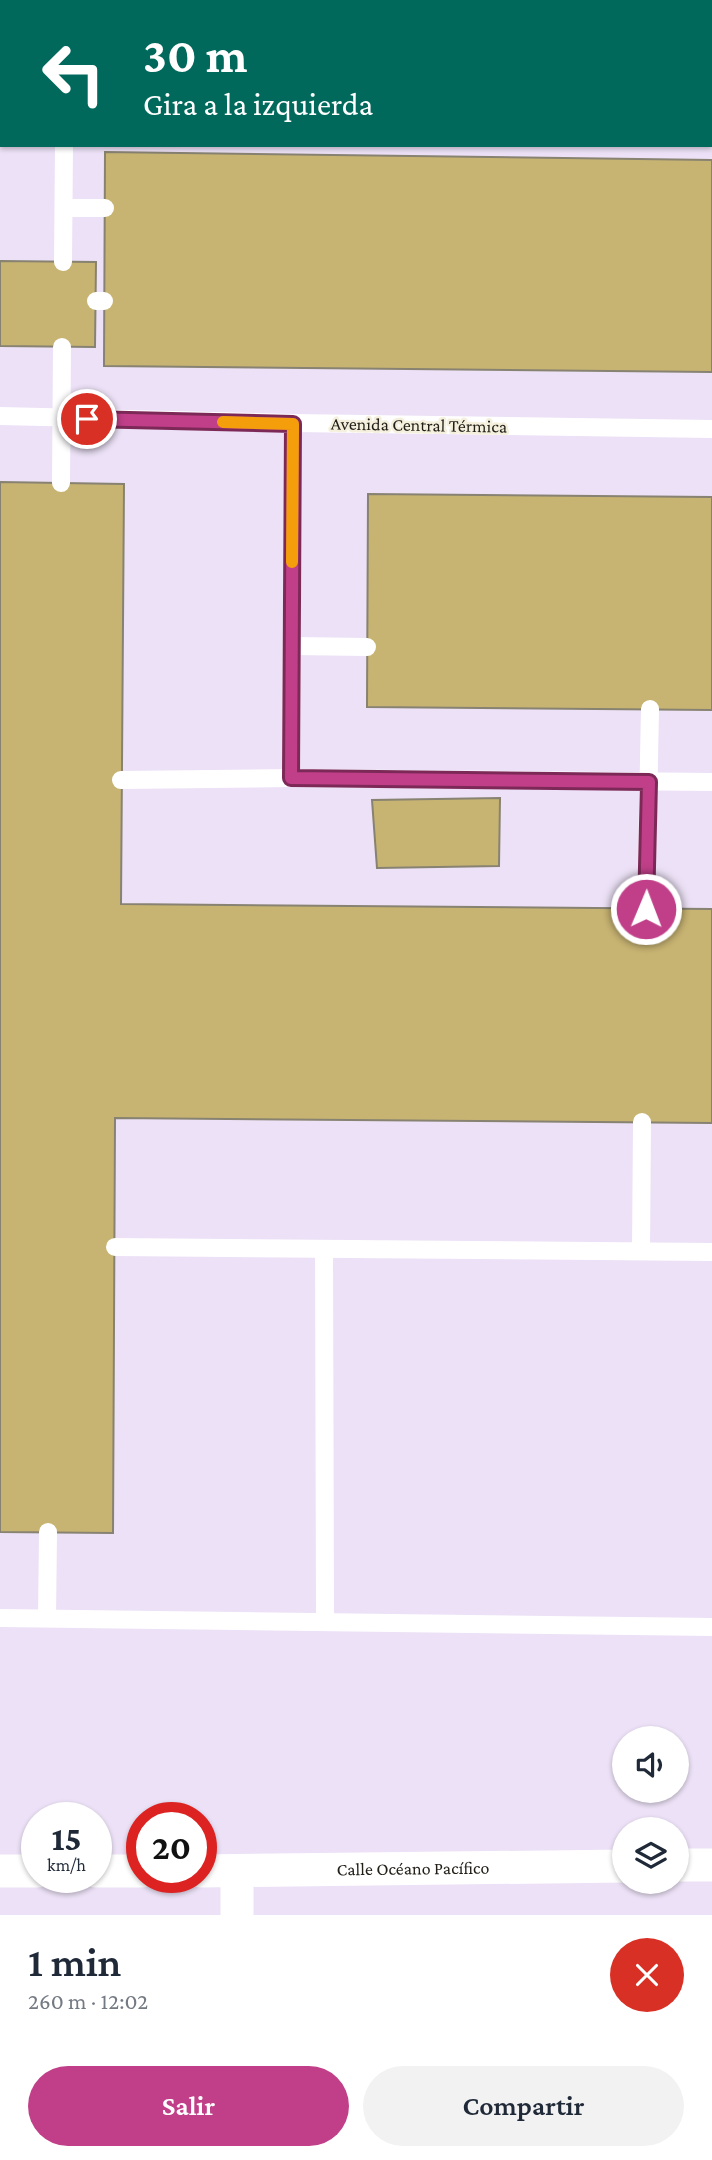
<!DOCTYPE html>
<html lang="es">
<head>
<meta charset="utf-8">
<style>
	:root { --surface:#fff; --page:#f2f2f3; --text:#1f2937; --muted:#747a83; --accent:#c03f88 }
	body { margin:0; font-family:"Crimson Pro",serif; background:var(--page); color:var(--text); height:100vh; display:flex; flex-direction:column; font-size:26px; white-space:nowrap }
	* { box-sizing:border-box; margin:0 }
	p { font-size:23px; color:var(--muted) }
	.icon { flex:none; width:38px; height:38px; fill:none; stroke:currentColor; stroke-width:2; stroke-linecap:round; stroke-linejoin:round }
	.map { position:relative; height:1915px; overflow:hidden }
	.sheet { display:flex; flex-direction:column; background:var(--surface); flex:1 }
	.sheet>* { flex:none }
	.top-card { position:absolute; left:0px; top:0px; width:712px; height:147px; box-shadow:0 2px 5px #0004; background:#00695c; color:#fff; overflow:hidden }
	.controls { position:absolute; left:612px; top:1726px; display:grid; gap:14px }
	.controls a { display:grid; place-items:center; width:77px; height:77px; border-radius:50%; background:var(--surface); box-shadow:0 2px 5px #0004; font-size:35px }
	.speed { position:absolute; left:21px; top:1802px; display:flex; gap:14px; font-size:35px; font-weight:700; text-align:center }
	.speed>* { display:grid; place-content:center; width:91px; height:91px; border-radius:50%; background:var(--surface); box-shadow:0 2px 5px #0004; line-height:1 }
	.speed small { font-size:18px; font-weight:400 }
	.speed .limit { border:10px solid #d22; background:#fff; color:#111 }
	.pin { position:absolute; display:grid; place-items:center; width:60px; height:60px; color:#fff; margin:-30px; border:4px solid #fff; border-radius:50%; box-shadow:0 2px 7px #0007 }
	.me { position:absolute; width:77px; margin:-38px; rotate:1deg; stroke-linejoin:round; filter:drop-shadow(0 0 5px #0008) }
	.turn { display:flex; align-items:center; gap:24px; height:147px; padding:0 28px; font-size:32px }
	.turn .icon { width:91px; height:91px; stroke-width:2.5 }
	.turn b { display:block; font-size:49px; line-height:60px }
	.round { display:grid; place-items:center; flex:none; width:74px; height:74px; border-radius:37px; background:var(--page) }
	.headline { display:flex; align-items:center; justify-content:space-between; height:119px; padding:0 28px }
	h1 { font-size:42px; font-weight:600; line-height:52px }
	.cta { display:flex; gap:14px; margin-top:auto; padding:14px 28px }
	.cta a { flex:1; height:80px; border-radius:42px; background:var(--accent); color:#fff; font-size:28px; font-weight:600; line-height:80px; text-align:center }
	.cta a+a { background:var(--page); color:var(--text) }
	.map>svg:first-child { display:block }
	.industrial { fill:#ece1f6; fill-rule:evenodd }
	.green { fill:#94d3b2 }
	.building { fill:#c8b472; stroke:#878271; stroke-width:2 }
	.lines { fill:none; stroke-linecap:round; stroke-linejoin:round }
	.lane { stroke:#fff; stroke-width:18 }
	.street { stroke:#fff; stroke-width:33 }
	.route-casing { stroke:#7d2958; stroke-width:18 }
	.route { stroke:#c03f88; stroke-width:12 }
	.slow { stroke:#f59e0b; stroke-width:12 }
	.labels { text-anchor:middle; stroke-width:5; stroke-linejoin:round; paint-order:stroke }
	.street-label { font-size:18px; fill:#201e17; stroke:#f5f0dd }
</style>
</head>
<body>
<div class="map">
<svg width="712" height="1915" viewBox="0 0 712 1915">
	<rect width="100%" height="100%" fill="#f5f0dd"/>
	<!-- industrial -->
	<path class="industrial" d="M 0,0 L 712,0 L 712,1915 L 0,1915 ZM 2,2 L 710,2 L 710,145 L 2,145 ZM 625,1738 L 677,1738 L 677,1790 L 625,1790 ZM 37,1818 L 96,1818 L 96,1878 L 37,1878 ZM 142,1818 L 201,1818 L 201,1878 L 142,1878 ZM 625,1829 L 677,1829 L 677,1881 L 625,1881 Z"/>
	<!-- green -->
	<polygon class="green" points="115,0 712,0 712,95 710,2"/>
	<!-- building -->
	<g class="building">
		<polygon points="105,152 712,160 712,372 104,366"/>
		<polygon points="0,261 96,262 95,347 0,346"/>
		<polygon points="0,482 124,484 121,904 712,909 712,1123 115,1118 113,1533 0,1532"/>
		<polygon points="368,494 712,497 712,710 367,707"/>
		<polygon points="500,798 499,866 377,868 372,800"/>
	</g>
	<g class="lines">
		<!-- lane -->
		<g class="lane">
			<polyline points="0,127 2,127"/>
			<polyline points="710,136 712,136"/>
			<polyline points="64,208 105,208"/>
			<polyline points="63,262 64,145"/>
			<polyline points="96,301 104,301"/>
			<polyline points="0,416 293,423 712,429"/>
			<polyline points="293,423 291,778 712,782"/>
			<polyline points="61,483 62,347"/>
			<polyline points="292,646 367,647"/>
			<polyline points="121,780 291,778"/>
			<polyline points="646,909 650,709"/>
			<polyline points="115,1247 712,1252"/>
			<polyline points="324,1249 325,1622"/>
			<polyline points="641,1251 642,1122"/>
			<polyline points="0,1618 712,1627"/>
			<polyline points="47,1618 48,1532"/>
		</g>
		<!-- street -->
		<g class="street">
			<polyline points="677,1865 712,1865"/>
			<polyline points="0,1871 37,1871"/>
			<polyline points="96,1871 142,1871"/>
			<path id="s1" d="M 201,1871 L 625,1866"/>
			<polyline points="237,1915 237,1871"/>
		</g>
	</g>
	<g class="lines">
		<defs>
			<polyline id="route" points="87,419 293,424 291,778 649,782 646,909"/>
		</defs>
		<!-- route casing -->
		<use href="#route" class="route-casing"/>
		<!-- route -->
		<use href="#route" class="route"/>
		<!-- slow -->
		<polyline class="slow" points="223,422 293,424 292,562"/>
	</g>
	<g class="labels">
		<!-- street labels -->
		<g class="street-label">
			<text transform="translate(419 425) rotate(1)" y="6">Avenida Central Térmica</text>
			<text dy="6" stroke="none"><textPath href="#s1" startOffset="212">Calle Océano Pacífico</textPath></text>
		</g>
	</g>
</svg>
<div class="controls">
<a><svg class="icon" aria-label="sound" viewBox="0 0 24 24"><path d="M4 9h4l5-4v14l-5-4H4zM17 9q2 3 0 6"/></svg></a>
<a><svg class="icon" aria-label="layers" viewBox="0 0 24 24"><path d="M12 4l9 5-9 5-9-5zM3 14l9 5 9-5"/></svg></a>
</div>
<div class="speed"><div>15<small>km/h</small></div><div class="limit">20</div></div>
<div class="pin" style="left:87px;top:419px;background:#d93025"><svg class="icon" aria-label="arrive" viewBox="0 0 24 24"><path d="M6 21V4h12l-3 4 3 4H6"/></svg></div>
<svg class="me" style="left:646px;top:909px" viewBox="-20 -20 40 40"><circle r="17" fill="#c03f88" stroke="#fff" stroke-width="3"/><path d="M0-11L8 9 0 5-8 9z" fill="#fff"/></svg>
<div class="top-card">
<div class="turn"><svg class="icon" aria-label="left" viewBox="0 0 24 24"><path d="M17 20v-9H6M10 6l-5 5 5 5"/></svg><div><b>30 m</b>Gira a la izquierda</div></div>
</div>
</div>
<section class="sheet">
<div class="headline"><div><h1>1 min</h1><p>260 m · 12:02</p></div><a class="round" style="background:#d93025;color:#fff"><svg class="icon" aria-label="close" viewBox="0 0 24 24"><path d="M6 6l12 12M18 6L6 18"/></svg></a></div>
<div class="cta"><a>Salir</a><a>Compartir</a></div>
</section>
</body>
</html>
